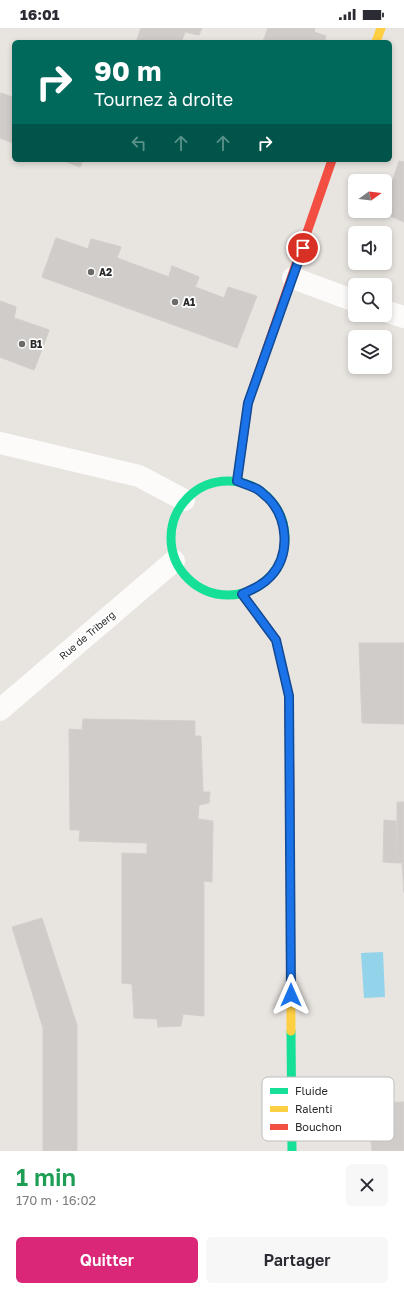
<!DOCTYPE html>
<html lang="fr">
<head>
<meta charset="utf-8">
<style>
	:root { --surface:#fff; --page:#f7f7f7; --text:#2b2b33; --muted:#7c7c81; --accent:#db2777 }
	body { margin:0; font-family:"Golos Text",sans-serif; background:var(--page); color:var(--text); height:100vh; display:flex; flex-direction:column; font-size:15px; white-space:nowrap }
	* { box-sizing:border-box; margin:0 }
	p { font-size:13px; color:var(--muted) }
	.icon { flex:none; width:22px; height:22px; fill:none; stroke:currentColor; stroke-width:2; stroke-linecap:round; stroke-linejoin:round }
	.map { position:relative; height:1123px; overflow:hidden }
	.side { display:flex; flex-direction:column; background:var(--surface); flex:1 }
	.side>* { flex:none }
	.guide { position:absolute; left:12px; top:12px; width:380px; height:122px; border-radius:6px; box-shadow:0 2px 6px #0003; background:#00695c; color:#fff; overflow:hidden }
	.needle { width:26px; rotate:75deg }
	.controls { position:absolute; left:348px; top:146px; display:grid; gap:8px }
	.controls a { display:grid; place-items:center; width:44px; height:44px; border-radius:6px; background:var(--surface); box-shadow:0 2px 6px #0003; font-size:20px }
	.pin { position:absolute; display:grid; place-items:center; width:34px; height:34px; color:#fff; margin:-17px; border:2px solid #fff; border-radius:50%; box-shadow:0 1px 4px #0007 }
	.me { position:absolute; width:44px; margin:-22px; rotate:0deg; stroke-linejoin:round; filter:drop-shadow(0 0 3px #0008) }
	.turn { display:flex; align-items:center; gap:14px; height:84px; padding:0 16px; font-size:18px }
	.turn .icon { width:52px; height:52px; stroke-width:2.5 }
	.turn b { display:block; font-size:28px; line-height:34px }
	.lanes { display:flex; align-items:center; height:38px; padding:0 16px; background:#0003; justify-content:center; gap:20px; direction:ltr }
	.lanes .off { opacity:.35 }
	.round { display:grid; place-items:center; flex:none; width:42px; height:42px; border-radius:6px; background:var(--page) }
	.head { display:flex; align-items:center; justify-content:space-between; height:68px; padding:0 16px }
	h1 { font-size:24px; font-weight:600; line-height:30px; color:#1e9e55 }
	.primary-button { display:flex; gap:8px; margin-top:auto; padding:8px 16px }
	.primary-button a { flex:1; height:46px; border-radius:6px; background:var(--accent); color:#fff; font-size:16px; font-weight:600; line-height:46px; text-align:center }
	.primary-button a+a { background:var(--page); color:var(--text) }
	.status { display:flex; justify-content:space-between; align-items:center; height:28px; padding:0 20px; background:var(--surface); direction:ltr }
	.status svg { height:11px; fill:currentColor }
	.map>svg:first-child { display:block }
	.water { fill:#93d4ea }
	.building { fill:#cfccc9; stroke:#d3d0cc }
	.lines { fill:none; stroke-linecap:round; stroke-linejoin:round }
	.street { stroke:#fcfbfa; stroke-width:22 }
	.fast { stroke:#16e098; stroke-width:9 }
	.slow { stroke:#ffcf43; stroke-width:9 }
	.jam { stroke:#f24e42; stroke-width:9 }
	.route-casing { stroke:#114b97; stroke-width:10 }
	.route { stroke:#1a73e8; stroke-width:7 }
	.poi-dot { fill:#6c6b6a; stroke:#fff; stroke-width:1.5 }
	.labels { text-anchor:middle; stroke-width:3.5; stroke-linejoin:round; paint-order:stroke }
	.poi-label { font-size:10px; font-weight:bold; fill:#2a2a2a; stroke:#fff; text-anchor:start }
	.street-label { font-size:10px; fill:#2a2a2a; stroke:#fff }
	.key { fill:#fff; stroke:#bfbfbf; stroke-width:1 }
	.key-label { font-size:11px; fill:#2a2a2a }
</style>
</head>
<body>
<div class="status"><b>16:01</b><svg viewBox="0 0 49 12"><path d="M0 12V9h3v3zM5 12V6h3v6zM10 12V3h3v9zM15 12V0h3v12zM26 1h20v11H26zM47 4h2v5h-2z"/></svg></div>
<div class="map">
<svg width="404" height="1123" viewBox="0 0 404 1123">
	<rect width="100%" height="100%" fill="#e8e4e0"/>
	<!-- water -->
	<polygon class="water" points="383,924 385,969 364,970 361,925"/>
	<!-- building -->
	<g class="building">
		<polygon points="141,0 202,0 199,7 185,4 181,14 136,14"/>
		<polygon points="141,0 202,0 199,7 185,4 181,14 137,14"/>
		<polygon points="268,0 315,0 314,4 326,8 324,14 263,14"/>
		<polygon points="268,0 315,0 314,4 326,8 324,14 263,14"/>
		<polygon points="1,65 14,70 14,115 0,110 0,68"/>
		<polygon points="1,65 14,70 14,115 0,110 0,68"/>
		<polygon points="62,132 83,132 80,139"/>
		<polygon points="62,132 83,132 80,139"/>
		<polygon points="399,133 404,134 404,184 385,175"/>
		<polygon points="385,175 404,184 404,194 381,184 385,183"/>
		<polygon points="56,210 88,221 91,211 121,219 117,230 169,249 172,238 199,249 195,259 224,270 228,259 257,268 237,320 42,249"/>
		<polygon points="56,210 88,221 91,211 121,219 117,230 140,239 126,279 42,249"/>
		<polygon points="172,238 199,249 195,259 224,270 211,310 126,279 140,239 169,249"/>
		<polygon points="0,273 16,279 14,290 49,302 34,342 0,329"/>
		<polygon points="0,273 16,279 14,290 49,302 34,342 0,329"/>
		<polygon points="359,615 404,615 404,696 362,695"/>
		<polygon points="83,691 195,693 195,708 201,708 203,764 210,764 209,775 199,777 198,791 213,793 212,854 204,853 204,988 183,986 181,998 158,999 157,991 134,990 132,956 122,955 122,825 147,826 147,815 79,813 80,802 70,802 69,701 82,702"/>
		<polygon points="397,774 404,774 404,865 402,835 397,835"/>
		<polygon points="384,792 396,793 397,835 383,834"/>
		<polygon points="42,890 77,997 43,1000 12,899"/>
		<polygon points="77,997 77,1123 43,1123 43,1000"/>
		<polygon points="404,1074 404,1123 372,1123 371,1112 378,1112 376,1075"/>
	</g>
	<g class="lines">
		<!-- street -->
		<g class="street">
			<polyline points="293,250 355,273"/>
			<polyline points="385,283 404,289"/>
			<polyline points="0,415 139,448 184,472"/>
			<polyline points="0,682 174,533"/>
		</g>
		<!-- fast -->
		<g class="fast">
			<circle cx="228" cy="510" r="57"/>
			<polyline points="291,1003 292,1123"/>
		</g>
		<!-- slow -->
		<g class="slow">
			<polyline points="376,14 381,0"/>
			<polyline points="290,789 291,1003"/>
		</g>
		<!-- jam -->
		<g class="jam">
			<polyline points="237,453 248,375 332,132"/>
			<polyline points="242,566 276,612 289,668 290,789"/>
		</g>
	</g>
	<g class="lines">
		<defs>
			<path id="route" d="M 291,967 L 289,668 L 276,612 L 242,566 C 253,561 263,557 271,548 C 291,526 288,489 267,469 C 264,467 261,463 257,461 C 251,458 244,456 237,453 L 248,375 L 303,220"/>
		</defs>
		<!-- route casing -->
		<use href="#route" class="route-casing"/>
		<!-- route -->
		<use href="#route" class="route"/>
	</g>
	<!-- markers -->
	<g class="poi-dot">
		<circle cx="91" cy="244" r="4"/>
		<circle cx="175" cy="274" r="4"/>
		<circle cx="22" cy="316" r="4"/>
	</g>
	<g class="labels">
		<!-- poi labels -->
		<g class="poi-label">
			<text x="99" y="248">A2</text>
			<text x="183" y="278">A1</text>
			<text x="30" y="320">B1</text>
		</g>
		<!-- street labels -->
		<g class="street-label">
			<text transform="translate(87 607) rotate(-40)" y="4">Rue de Triberg</text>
		</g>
	</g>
	<!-- legend -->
	<rect x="262" y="1049" width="132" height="64" rx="6" class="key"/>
	<rect x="270" y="1060" width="18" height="6" fill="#16e098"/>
	<rect x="270" y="1078" width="18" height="6" fill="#ffcf43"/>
	<rect x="270" y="1096" width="18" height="6" fill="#f24e42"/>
	<g class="key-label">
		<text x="295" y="1067">Fluide</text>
		<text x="295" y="1085">Ralenti</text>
		<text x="295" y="1103">Bouchon</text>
	</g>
</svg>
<div class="controls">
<a><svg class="needle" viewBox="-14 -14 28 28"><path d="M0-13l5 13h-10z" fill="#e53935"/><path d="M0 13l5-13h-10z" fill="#7c7c81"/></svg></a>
<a><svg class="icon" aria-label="sound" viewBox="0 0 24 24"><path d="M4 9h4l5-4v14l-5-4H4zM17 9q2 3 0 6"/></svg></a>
<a><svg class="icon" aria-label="search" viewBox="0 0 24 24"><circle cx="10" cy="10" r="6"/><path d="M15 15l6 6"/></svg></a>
<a><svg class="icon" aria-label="layers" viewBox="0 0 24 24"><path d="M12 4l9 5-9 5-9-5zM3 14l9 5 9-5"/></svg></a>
</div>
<div class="pin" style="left:303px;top:220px;background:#d93025"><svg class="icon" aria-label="arrive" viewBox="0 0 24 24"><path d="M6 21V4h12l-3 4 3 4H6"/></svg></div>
<svg class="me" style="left:291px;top:967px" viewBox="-20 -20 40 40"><path d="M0-17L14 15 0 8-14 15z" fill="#1a73e8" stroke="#fff" stroke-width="4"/></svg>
<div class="guide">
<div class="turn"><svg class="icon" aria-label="right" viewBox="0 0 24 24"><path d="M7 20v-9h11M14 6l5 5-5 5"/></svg><div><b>90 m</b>Tournez à droite</div></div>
<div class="lanes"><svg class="icon off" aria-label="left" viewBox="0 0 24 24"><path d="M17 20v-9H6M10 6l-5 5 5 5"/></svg><svg class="icon off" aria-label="ahead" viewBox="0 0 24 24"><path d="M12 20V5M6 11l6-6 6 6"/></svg><svg class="icon off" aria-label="ahead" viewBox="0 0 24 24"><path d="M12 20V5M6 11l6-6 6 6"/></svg><svg class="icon" aria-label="right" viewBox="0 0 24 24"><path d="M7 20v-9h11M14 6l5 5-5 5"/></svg></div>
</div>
</div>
<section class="side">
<div class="head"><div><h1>1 min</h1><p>170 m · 16:02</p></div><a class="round"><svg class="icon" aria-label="close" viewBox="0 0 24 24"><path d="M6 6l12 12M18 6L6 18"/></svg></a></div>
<div class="primary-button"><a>Quitter</a><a>Partager</a></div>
</section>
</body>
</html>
